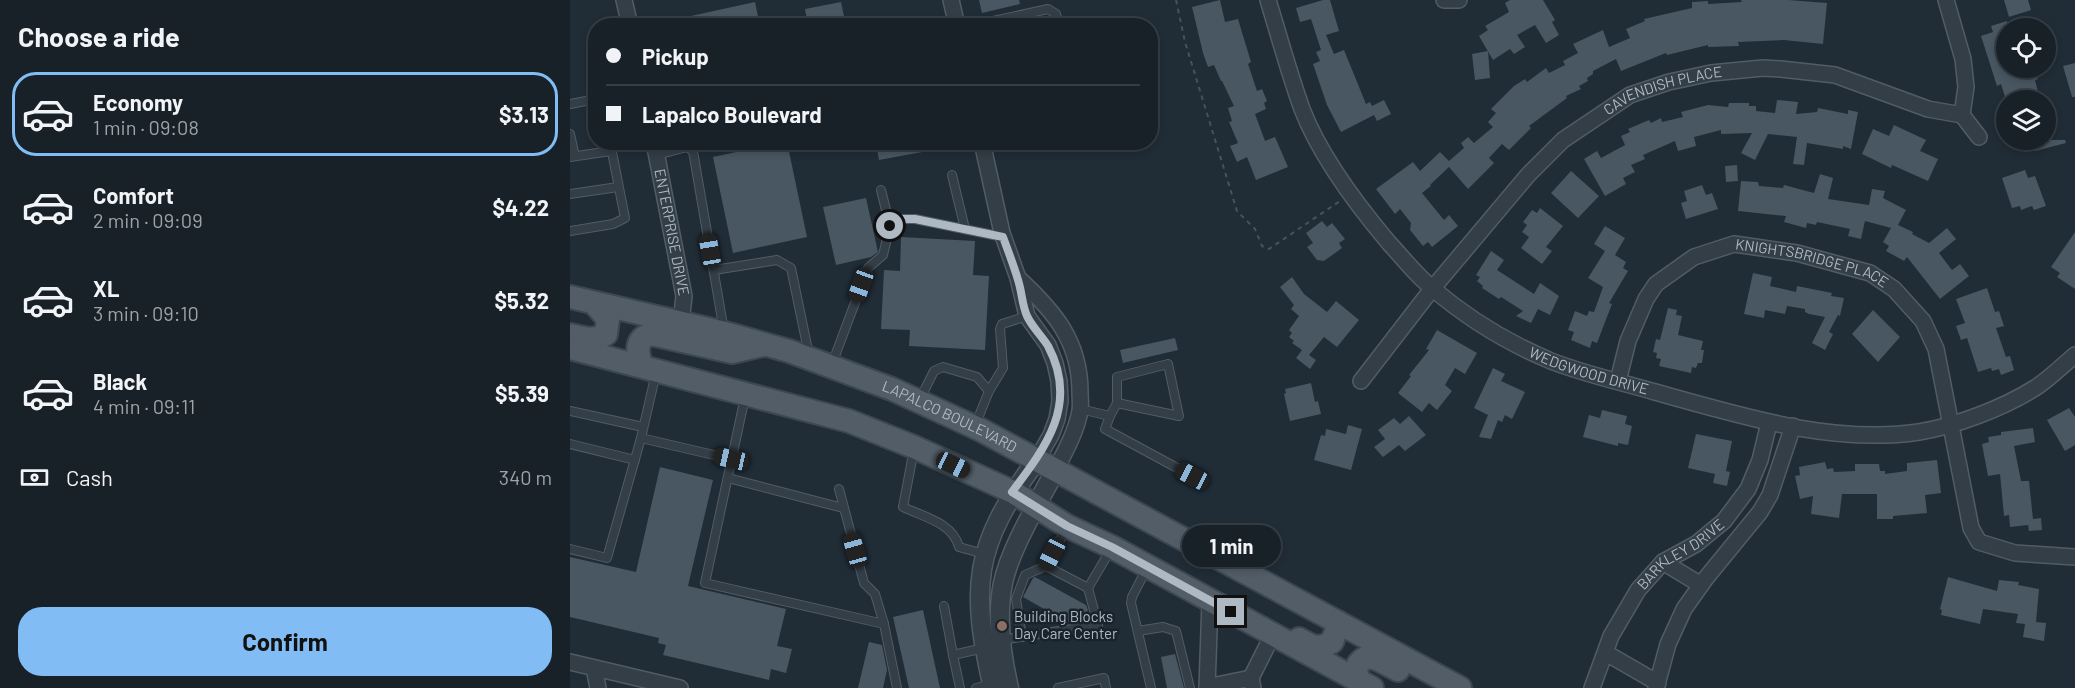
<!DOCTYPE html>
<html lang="en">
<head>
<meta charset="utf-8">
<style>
	:root { --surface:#182128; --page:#252e34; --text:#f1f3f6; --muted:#9fa3a8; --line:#363e45; --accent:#82bcf5 }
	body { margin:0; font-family:Barlow,sans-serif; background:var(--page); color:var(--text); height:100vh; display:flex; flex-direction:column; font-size:22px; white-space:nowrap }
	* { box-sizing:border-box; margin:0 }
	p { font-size:20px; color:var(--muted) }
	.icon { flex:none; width:33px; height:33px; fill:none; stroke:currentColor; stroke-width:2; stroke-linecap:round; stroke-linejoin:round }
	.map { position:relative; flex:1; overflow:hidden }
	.details { display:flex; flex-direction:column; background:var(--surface); width:570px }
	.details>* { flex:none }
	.banner { position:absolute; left:18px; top:18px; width:570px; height:132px; border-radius:24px; box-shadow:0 3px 9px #0003,0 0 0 2px var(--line); display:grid; align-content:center; height:132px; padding:0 18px; background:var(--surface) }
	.tools { position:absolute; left:1426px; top:18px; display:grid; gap:12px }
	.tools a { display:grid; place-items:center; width:60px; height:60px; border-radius:50%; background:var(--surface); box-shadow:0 3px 9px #0003,0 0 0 2px var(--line); font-size:30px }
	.end { position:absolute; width:27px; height:27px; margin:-14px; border:8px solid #aeb9c4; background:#111; box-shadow:0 0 0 3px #111 }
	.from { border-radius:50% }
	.bubble { position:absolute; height:42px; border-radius:21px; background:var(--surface); box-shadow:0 3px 9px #0003,0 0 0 2px var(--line); font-size:20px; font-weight:700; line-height:42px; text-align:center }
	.car { position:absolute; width:18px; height:36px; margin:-18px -9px; border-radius:8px; box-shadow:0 0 4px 2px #0007; background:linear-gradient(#222 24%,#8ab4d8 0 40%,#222 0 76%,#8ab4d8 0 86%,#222 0) }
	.banner b { display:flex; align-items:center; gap:21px; height:57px; font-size:22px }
	.banner b+b { border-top:2px solid var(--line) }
	.banner i { width:15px; height:15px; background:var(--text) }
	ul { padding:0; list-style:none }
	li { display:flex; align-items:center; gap:18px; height:84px; margin:0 12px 9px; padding:0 6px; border:3px solid transparent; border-radius:24px }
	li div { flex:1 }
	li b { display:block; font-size:22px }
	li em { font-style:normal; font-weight:700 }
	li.selected { border-color:var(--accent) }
	li>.icon { width:54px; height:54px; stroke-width:1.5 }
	h2 { padding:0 18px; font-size:27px; line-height:72px }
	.pay { display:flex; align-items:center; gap:15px; height:66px; padding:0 18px; font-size:22px }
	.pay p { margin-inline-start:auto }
	.cta { display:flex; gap:12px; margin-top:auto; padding:12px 18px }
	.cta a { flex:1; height:69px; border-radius:24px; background:var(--accent); color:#111; font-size:24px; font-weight:700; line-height:69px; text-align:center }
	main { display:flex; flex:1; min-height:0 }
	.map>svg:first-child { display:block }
	.building { fill:#485762 }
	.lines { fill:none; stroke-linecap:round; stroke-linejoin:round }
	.service-casing { stroke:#515c65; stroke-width:10 }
	.minor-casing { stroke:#515c65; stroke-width:18 }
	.tertiary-casing { stroke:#515c65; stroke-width:21 }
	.primary-casing { stroke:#3d4751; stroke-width:26 }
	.path { stroke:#425656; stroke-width:2; stroke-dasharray:4.5 4.5; stroke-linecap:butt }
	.service { stroke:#343e47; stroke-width:8 }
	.minor { stroke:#343e47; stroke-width:15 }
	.tertiary { stroke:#343e47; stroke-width:18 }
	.primary { stroke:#525d67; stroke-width:22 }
	.route { stroke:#aeb9c4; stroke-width:8 }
	.education-dot { fill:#8d6e63; stroke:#19232b; stroke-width:2 }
	.labels { text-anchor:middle; stroke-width:5; stroke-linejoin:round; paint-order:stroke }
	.street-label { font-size:15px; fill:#aeb9c4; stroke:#19232b }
	.poi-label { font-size:15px; fill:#aeb9c4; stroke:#19232b; text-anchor:start }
</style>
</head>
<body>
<main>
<section class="details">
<h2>Choose a ride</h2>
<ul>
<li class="selected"><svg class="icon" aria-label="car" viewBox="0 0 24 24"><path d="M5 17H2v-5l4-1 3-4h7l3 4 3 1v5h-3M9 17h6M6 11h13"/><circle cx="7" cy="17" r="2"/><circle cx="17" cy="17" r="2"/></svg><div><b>Economy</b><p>1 min · 09:08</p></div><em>$3.13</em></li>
<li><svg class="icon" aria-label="car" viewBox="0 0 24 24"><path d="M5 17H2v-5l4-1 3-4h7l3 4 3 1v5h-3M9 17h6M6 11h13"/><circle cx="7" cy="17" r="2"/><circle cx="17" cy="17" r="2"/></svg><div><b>Comfort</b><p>2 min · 09:09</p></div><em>$4.22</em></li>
<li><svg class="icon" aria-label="car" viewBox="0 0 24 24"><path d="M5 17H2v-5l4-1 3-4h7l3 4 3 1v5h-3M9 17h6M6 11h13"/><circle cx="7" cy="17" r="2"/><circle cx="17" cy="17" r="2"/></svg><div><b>XL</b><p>3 min · 09:10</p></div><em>$5.32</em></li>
<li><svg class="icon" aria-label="car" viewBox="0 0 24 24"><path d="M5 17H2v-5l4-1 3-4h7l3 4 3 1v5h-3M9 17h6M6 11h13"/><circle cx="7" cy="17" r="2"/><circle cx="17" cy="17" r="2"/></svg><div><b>Black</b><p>4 min · 09:11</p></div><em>$5.39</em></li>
</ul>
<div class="pay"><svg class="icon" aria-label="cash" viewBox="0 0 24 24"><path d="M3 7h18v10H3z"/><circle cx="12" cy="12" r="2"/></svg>Cash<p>340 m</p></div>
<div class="cta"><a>Confirm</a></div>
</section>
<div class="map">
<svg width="1505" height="688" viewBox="0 0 1505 688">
	<rect width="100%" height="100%" fill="#202c36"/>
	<g class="building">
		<path d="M409,0H449L450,4L412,13Z"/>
		<path d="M650,0L655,22L668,19L681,62L678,64L687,91L692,89L697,101L694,103L696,109L685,114L695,141L705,137L718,167L686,180L677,157L667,162L660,146L668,143L659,122L662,121L658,108L664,106L652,81H651L644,65L638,67L633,53L622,7Z"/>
		<path d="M753,0H760L769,31L756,35L764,54L774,50L796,104L800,102L802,106L814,100L821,114L807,121L804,115L771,132L757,105L743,64L750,61L746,52L751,50L741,19L730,22L726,8Z"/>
		<path d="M940,0H973L985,20L982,22L989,35L976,43L965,25L947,35L955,47L944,54L940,49L923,60L909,36L918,30L915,26L939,12L935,3Z"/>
		<path d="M1171,0H1218L1257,3L1253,44L1214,40L1168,42L1169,46L1138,47V45L1097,55L1096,53L1051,71L1046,59L1023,71V74L1017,78L1018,81L1009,86L1011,89L996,96L997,98L959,126L961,128L939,150L932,144L919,158L924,163L898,189L879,167L860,185L861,186L852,193L874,220L879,215L888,226L862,247L858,242L853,246L840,230L841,223L830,209L825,214L806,189L843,162L850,171L870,152L879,161L894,148L891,143L898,137L904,143L923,127L918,122L926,113L921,109L944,86L955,79L957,82L976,68L979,73L995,65L993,61L1008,53L1003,44L1033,30L1039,47L1060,38L1056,29L1075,21L1074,19L1122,8V2L1138,1V4L1172,2Z"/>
		<path d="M1434,0H1458L1461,10L1439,17Z"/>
		<path d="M185,2L190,26H98V21Z"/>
		<path d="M271,2L276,26H238L235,9Z"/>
		<path d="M1437,21V68H1465L1468,79L1465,80L1470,100H1436L1431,84L1427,86L1411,36L1423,32L1421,26Z"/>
		<path d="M918,51L920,78L905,80L902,54Z"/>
		<path d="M1505,63V97H1502L1493,66Z"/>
		<path d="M1207,100L1228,102L1226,114L1247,112L1248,108L1278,114V110L1288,112L1281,149L1273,146V149L1237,143L1234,165L1223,164L1227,137L1198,134L1185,160L1171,153L1182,133L1151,134V130L1124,137L1126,146L1108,151L1105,141L1073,155L1075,159L1061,165L1065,172L1053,178L1056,184L1035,196L1014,159L1027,151L1031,158L1055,145L1051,136L1060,132L1058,129L1079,120L1081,123L1091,118L1092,122L1113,117L1111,112L1138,105L1158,107L1159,103H1179V106H1186V111L1205,113Z"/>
		<path d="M1324,125L1356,140L1350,151L1368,159L1358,181L1322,165L1321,168L1292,154L1303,129L1319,136Z"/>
		<path d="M1461,140H1495L1496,143L1465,151Z"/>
		<path d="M212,142H217L237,237L163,253L143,157Z"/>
		<path d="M306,142H374V148L309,160Z"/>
		<path d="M1167,165L1168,181L1156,182L1155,166Z"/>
		<path d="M1455,170L1458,178L1465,176L1476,206L1464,210L1462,206L1451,210L1450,206L1442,208L1432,178Z"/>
		<path d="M1001,171L1029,196L1008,218L981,193Z"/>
		<path d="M1250,174L1263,178L1258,199L1299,205L1302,189L1315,191L1313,198L1336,210L1328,225L1343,232L1342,234L1359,243L1377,228L1386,239L1369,253L1382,270L1390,264L1399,276L1370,299L1337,257L1334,261L1316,251L1319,246L1313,242L1321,228L1295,221L1291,239L1278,236L1280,229L1247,222L1246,225L1237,223L1236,228L1214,222L1216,216L1168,211L1171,181L1188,182L1189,186L1213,188L1214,185L1244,193Z"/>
		<path d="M1132,185L1136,195L1142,193L1148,209L1116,219L1111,203L1117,201L1114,191Z"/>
		<path d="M296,198L308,252L301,257L266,265L253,207Z"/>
		<path d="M970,208L993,226L976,247L982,251L972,264L951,248L959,237L952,232L957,225L953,222L962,210L967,213Z"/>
		<path d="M752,221L757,227L762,223L775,239L769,243L772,248L754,261L747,260L737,247L743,243L736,233Z"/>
		<path d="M1035,226L1055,238L1045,255L1056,262L1053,268L1058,271L1039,303L1042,304L1027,343L1022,341L1020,348L1001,340L1004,332L998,330L1005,311L1017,316L1019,311L1024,312L1033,287L1018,278L1035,251L1024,244Z"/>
		<path d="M1505,232V289L1487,277L1490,273L1481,267Z"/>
		<path d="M331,237L405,241L403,275L419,276L415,350L339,346L340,330L311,329L314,270L330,271Z"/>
		<path d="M921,251L934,260L927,270L964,294L970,283L989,296L980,315L968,309L961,323L946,316L953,311L931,297L929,299L912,288L913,286L907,281L910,277L906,275Z"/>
		<path d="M1183,273L1202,277L1200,286L1226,292L1227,286L1262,293L1261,296L1274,298L1270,316L1268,315L1259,332L1263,334L1255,350L1242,343L1255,317L1239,314L1235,312V309L1217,306L1215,314L1195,310L1194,318L1174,314Z"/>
		<path d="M722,277L734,294L757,312L766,301L789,320L767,347L754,337L739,355L746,360L740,369L726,358L732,350L722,343L724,341L719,337L722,333L719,330L729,316L721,309L724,305L710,287Z"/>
		<path d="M1417,288L1425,312L1429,311L1434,326L1426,328L1436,357L1440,356L1444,370L1431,375L1429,369L1422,371L1421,368L1408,372L1397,338L1391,340L1386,326L1395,323L1386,299Z"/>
		<path d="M1098,308L1107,310L1106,315L1112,316L1108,335L1133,341L1131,350H1134L1132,363H1128L1126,368L1122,367L1121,373L1089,366L1091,359L1086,358L1087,353L1083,352L1086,339L1090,340Z"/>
		<path d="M1303,310L1330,337L1308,362L1282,334Z"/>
		<path d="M867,330L907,353L895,374L885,368L875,385L882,391L867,410L859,403L852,412L828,393L841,376L839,375L859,350L856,349Z"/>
		<path d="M605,338L608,350L553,363L550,350Z"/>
		<path d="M923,368L935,374L931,381L955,392L942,419L935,415L932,422L928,420L921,439L909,437L918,415L904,408Z"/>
		<path d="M741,383L745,402L748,401L751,414L720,421L714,394L716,393L715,389Z"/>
		<path d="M1499,408L1505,417V445L1495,451L1477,420Z"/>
		<path d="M1032,410L1057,416L1055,424L1062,426L1058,445L1048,443V446L1013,437L1019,415L1030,418Z"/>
		<path d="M839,416L856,435L835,451L829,445L813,457L804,447L815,439L808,430L824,418L830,424Z"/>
		<path d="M778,425L792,429L781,470L744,460L751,435L755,436L756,429L776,434Z"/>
		<path d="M1463,428L1465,442L1444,446L1451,481H1459L1463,519L1471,518L1472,530L1459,531L1458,525L1440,527L1439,515L1434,516L1430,474L1418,476L1412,444L1419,442L1418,437L1431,435V432Z"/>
		<path d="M1126,434L1162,441L1156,471L1160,472L1157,486L1143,483L1145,474L1118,468Z"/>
		<path d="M1367,460L1371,493L1355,495L1357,513L1323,516V519H1307V494H1272L1269,518L1241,514L1243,496L1230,499L1225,476L1230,475L1229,467L1255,462L1257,469L1263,468L1264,472L1285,471V464H1309L1310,471H1315V474L1337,471V463Z"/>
		<path d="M90,467L143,480L118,586L216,609L207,646L222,649L216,673L201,669L199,680L93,655L96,645L88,643L89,638L0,617V557L66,572Z"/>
		<path d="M465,577L516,605L518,610L511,622L501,623L486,615L484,620L472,613L474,609L453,597L463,578Z"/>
		<path d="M1378,577L1427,591L1429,580L1449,582L1448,585L1469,589L1466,622L1476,623L1474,641L1453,637L1455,624L1446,623L1448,614L1413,609L1410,624L1371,615L1372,610L1370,609Z"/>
		<path d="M353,610L370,688H339L323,617Z"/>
		<path d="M299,642L312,645L317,670L313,688H288Z"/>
		<path d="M605,654L614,688H597L591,657Z"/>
	</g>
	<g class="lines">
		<g class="service-casing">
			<g id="service">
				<path d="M400,26L478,9L486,14L489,26"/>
				<path d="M0,104L26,99"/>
				<path d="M0,134L4,152L0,156"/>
				<path d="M87,155L117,147L123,151L154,331"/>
				<path d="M0,157L41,151"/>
				<path d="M382,175L395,229"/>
				<path d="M311,190L320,226"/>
				<path d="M0,194L48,187"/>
				<path d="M0,231L43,224L55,218L40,142"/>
				<path d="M144,270L207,260L221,268L239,355"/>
				<path d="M262,364L298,268L313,255L320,226L332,219H345L433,237"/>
				<path d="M419,391L433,368L430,329L432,324L457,316"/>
				<path d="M175,397L135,583L314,624"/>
				<path d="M350,399L364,371L373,367L407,377L419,391L405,426"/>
				<path d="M510,409L540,416L547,403V377L598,364L609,416L547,403"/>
				<path d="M0,411L73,427"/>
				<path d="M540,416L535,429L622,476"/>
				<path d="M71,438L161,459"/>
				<path d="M0,444L65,460"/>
				<path d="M344,449L333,507C354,517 383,523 389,547L414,554"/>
				<path d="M158,478L273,508"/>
				<path d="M269,489L294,583L305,594L314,624L327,688"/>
				<path d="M0,549L37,558L71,438L86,373"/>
				<path d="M476,566L518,588"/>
				<path d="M577,568L562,597L561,603L581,688"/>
				<path d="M374,606L383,655"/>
				<path d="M568,631L593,627L606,631L620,688"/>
				<path d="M452,637L446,599L455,575L476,566L497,527"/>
				<path d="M431,640L528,625L518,588L541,549"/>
				<path d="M390,688L383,655L414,648"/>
				<path d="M406,688L422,684"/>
				<path d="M488,688L534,678L536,688"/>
			</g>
		</g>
		<g class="minor-casing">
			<g id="minor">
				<path d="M54,0L60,26"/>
				<path d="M381,0L387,26"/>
				<path id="s1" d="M698,0C709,36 719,73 732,109C750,156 787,205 819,243C833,258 846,275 862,288C897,318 938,343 981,361C1014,374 1051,382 1085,392C1169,415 1261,445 1349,432C1386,426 1433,408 1465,388C1479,379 1492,366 1505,355"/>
				<path d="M874,0H889"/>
				<path d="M1376,0L1393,59L1396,87L1392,115"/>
				<path d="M1392,115L1409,137"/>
				<path id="s2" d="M84,142L114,296L111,323"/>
				<path d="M412,142L432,233L448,278L457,316L478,345L485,363L489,381L490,401L487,419L481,435L466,461"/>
				<path d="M448,278C484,311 510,341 510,392C510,398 511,405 510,411C506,432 495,452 485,471"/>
				<path id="s3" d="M791,381L862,289L958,175L993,140L1060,95L1099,82L1141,73L1193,68L1211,69L1265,75L1358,109L1392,115"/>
				<path id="s4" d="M1048,381L1058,341L1076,299L1086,284L1124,257L1164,244L1227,253L1300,273L1324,289L1353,321L1366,349L1401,528L1409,542L1445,553L1505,557"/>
				<path d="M1093,562L1131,585"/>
				<path d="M1036,653L1088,683"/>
				<path d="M0,662L110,688"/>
				<path d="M24,668L28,688"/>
				<path d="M681,678L703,634"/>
				<path d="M637,687L681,678L683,688"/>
				<path d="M637,688L640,601"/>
				<path id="s5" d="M1022,688L1041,636L1068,590L1093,562L1126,544L1154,521L1178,489L1190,460L1199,423"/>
				<path d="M1086,688L1098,644L1114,609L1136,578L1190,512L1200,495L1223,426"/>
			</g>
		</g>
		<g class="tertiary-casing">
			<g id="tertiary">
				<path d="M423,688C400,587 403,546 466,461"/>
				<path d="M439,688C431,654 426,618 433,583C440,549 468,503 485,471"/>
			</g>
		</g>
		<g class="primary-casing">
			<g id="primary">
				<path id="s6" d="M0,297L155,333L219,351L322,389L411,430L890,688"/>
				<path d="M0,335C13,338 24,342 36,334L38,319L24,303"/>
				<path d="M0,348L279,421L344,447L443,492L497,526L542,547L802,688"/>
				<path d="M71,365C67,351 65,339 81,334L162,352L193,345"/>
				<path d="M729,639C743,647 748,650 762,642L769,623"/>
				<path d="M788,680C785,668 786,663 797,657L807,659L828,670"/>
			</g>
		</g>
		<path class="path" d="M606,0L615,42L667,211L685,229L692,246L699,249L770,201"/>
		<use href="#service" class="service"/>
		<use href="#minor" class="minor"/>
		<use href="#tertiary" class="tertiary"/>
		<use href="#primary" class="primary"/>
	</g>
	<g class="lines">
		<path class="route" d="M320,226L332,219H345L433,237C438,251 444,266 448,280C452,292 452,305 457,316C462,327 472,336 478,346C509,404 476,447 442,492L497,526L542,547L661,612"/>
	</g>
	<circle class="education-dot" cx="432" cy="626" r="6"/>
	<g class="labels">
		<g class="street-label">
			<text dy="5" stroke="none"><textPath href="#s3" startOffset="428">CAVENDISH PLACE</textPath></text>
			<text dy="5" stroke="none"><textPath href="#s2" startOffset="92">ENTERPRISE DRIVE</textPath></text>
			<text dy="5" stroke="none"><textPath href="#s4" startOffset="274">KNIGHTSBRIDGE PLACE</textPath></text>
			<text dy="5" stroke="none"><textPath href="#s1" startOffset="516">WEDGWOOD DRIVE</textPath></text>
			<text dy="5" stroke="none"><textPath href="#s6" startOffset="399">LAPALCO BOULEVARD</textPath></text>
			<text dy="5" stroke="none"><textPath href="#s5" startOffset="165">BARKLEY DRIVE</textPath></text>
		</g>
		<g class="poi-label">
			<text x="444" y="622">Building Blocks<tspan x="444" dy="17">Day Care Center</tspan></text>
		</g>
	</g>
</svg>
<div class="tools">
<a><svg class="icon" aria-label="locate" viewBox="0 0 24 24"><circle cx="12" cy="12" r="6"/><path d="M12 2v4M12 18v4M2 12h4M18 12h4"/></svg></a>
<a><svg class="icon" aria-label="layers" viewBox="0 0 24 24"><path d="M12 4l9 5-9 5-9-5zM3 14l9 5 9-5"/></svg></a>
</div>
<i class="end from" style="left:320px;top:226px"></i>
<i class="end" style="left:661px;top:612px"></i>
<div class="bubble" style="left:612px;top:525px;width:99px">1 min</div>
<i class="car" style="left:140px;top:251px;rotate:350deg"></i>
<i class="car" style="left:291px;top:285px;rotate:200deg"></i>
<i class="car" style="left:161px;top:459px;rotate:283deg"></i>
<i class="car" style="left:383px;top:465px;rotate:115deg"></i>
<i class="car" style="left:622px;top:476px;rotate:298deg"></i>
<i class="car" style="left:285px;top:550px;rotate:344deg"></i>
<i class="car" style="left:482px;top:554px;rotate:207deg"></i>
<div class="banner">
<b><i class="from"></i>Pickup</b>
<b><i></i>Lapalco Boulevard</b>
</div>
</div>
</main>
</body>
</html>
